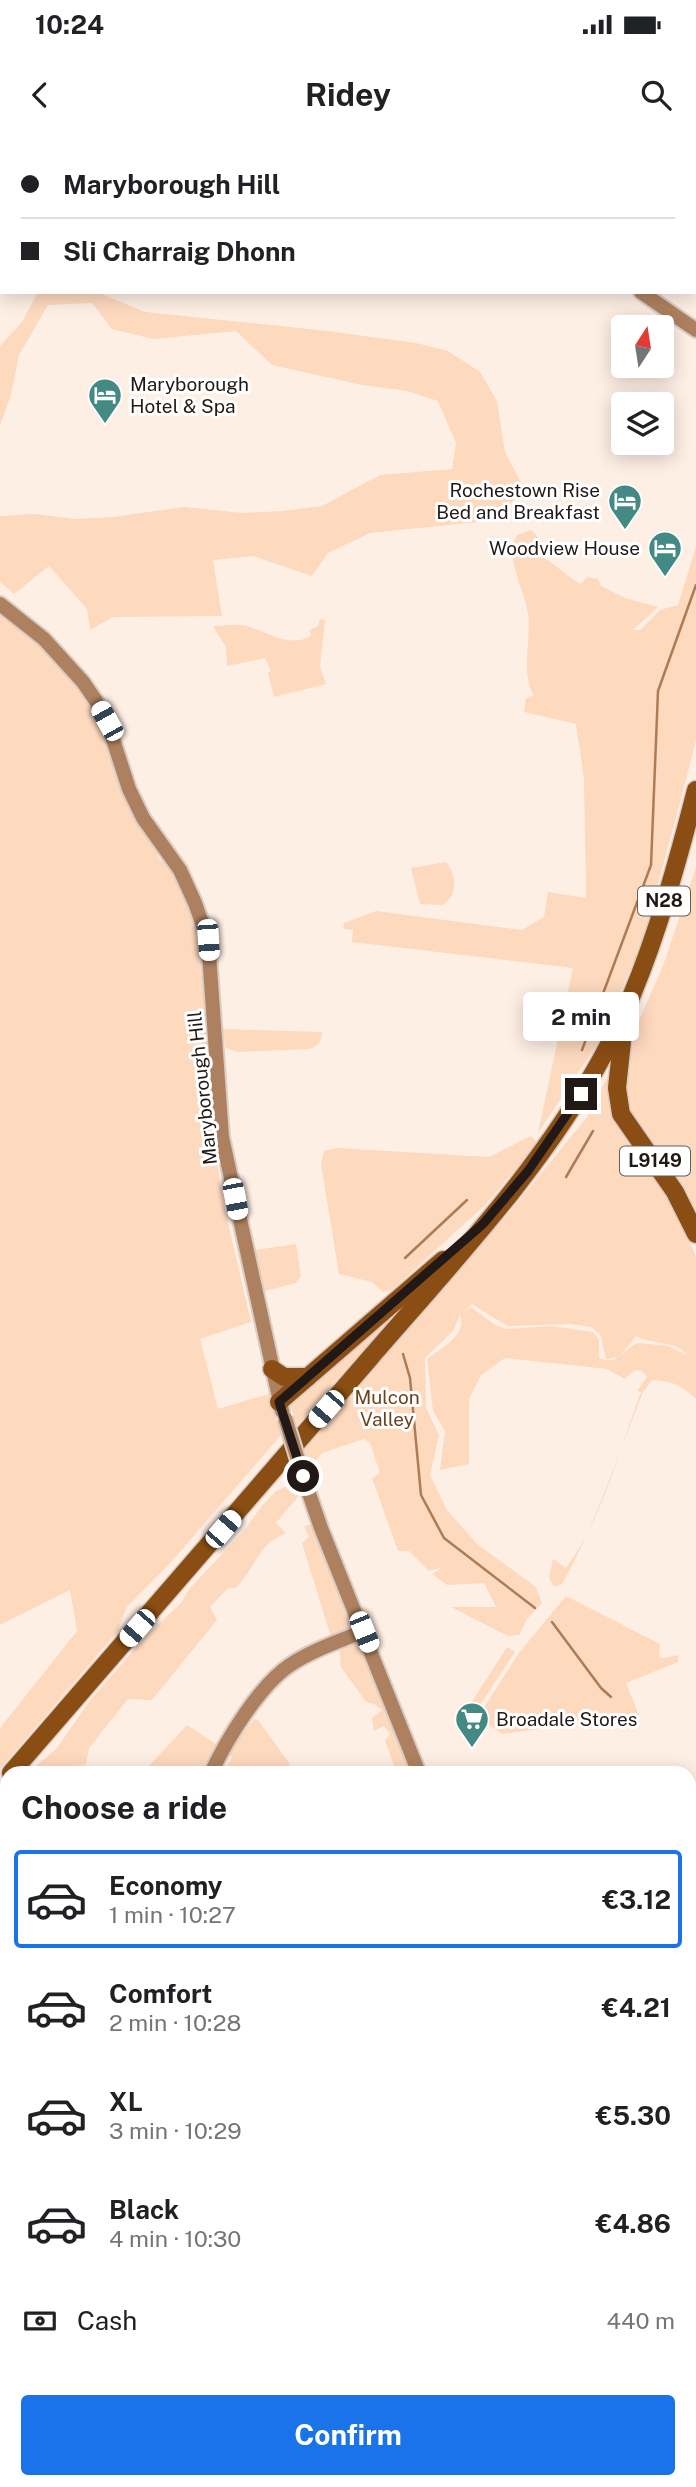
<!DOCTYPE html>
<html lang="en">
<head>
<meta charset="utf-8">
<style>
	:root { --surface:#fff; --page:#f6f6f6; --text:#202124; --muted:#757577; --line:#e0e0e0; --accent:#1a73e8 }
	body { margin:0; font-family:"Public Sans",sans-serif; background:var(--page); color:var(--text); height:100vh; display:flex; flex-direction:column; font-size:26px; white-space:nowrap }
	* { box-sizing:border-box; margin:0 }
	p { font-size:23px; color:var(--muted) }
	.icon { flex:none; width:38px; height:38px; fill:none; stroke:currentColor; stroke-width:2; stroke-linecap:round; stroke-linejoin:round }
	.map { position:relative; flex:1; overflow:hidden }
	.drawer { position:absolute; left:0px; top:1626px; width:696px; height:723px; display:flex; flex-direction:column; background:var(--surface); border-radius:21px 21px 0 0; box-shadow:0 4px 18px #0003 }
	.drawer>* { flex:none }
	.hud { position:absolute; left:0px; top:0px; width:696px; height:154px; box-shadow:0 4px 18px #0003; display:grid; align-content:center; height:154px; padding:0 21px; background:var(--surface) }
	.needle { width:46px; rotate:12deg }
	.buttons { position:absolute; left:611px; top:175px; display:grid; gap:14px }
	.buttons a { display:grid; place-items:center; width:63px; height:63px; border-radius:7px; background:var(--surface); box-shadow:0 4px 18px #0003; font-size:35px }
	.end { position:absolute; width:32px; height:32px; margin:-16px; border:9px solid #201915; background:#fff; box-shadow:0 0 0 4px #fff }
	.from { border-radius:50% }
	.bubble { position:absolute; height:49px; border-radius:7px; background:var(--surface); box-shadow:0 4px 18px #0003; font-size:23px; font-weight:700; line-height:49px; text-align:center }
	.car { position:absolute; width:21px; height:42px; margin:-21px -10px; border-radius:9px; box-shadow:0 0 5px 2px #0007; background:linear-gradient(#fff 24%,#345 0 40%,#fff 0 76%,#345 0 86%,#fff 0) }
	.hud b { display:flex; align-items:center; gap:24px; height:66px; font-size:26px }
	.hud b+b { border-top:2px solid var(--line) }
	.hud i { width:18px; height:18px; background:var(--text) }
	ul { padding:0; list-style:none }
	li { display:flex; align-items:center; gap:21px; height:98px; margin:0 14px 10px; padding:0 7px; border:4px solid transparent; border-radius:7px }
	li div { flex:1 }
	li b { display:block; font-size:26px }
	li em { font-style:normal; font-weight:700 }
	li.selected { border-color:var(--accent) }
	li>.icon { width:63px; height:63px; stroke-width:1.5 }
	h2 { padding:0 21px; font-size:32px; line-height:84px }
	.pay { display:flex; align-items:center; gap:18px; height:77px; padding:0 21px; font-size:26px }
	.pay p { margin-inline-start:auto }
	.cta { display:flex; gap:14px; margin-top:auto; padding:14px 21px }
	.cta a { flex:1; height:80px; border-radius:7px; background:var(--accent); color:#fff; font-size:28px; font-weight:700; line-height:80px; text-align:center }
	.status { display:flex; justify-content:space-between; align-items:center; height:49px; padding:0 35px; background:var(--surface); direction:ltr }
	.status svg { height:19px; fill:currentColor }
	header { display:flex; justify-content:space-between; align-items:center; height:91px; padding:0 21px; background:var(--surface); font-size:32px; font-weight:700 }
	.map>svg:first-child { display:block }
	.green { fill:#fdd9be; fill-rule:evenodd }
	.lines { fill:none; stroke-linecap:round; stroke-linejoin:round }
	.stream { stroke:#ad7b55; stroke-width:2.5 }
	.secondary-casing { stroke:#dacdc4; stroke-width:18 }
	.highway-casing { stroke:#dacdc4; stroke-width:21 }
	.secondary { stroke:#ad815f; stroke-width:14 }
	.highway { stroke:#8a4e14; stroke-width:18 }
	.secondary-bridge-casing { stroke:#dacdc4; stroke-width:18; stroke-linecap:butt }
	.secondary-bridge { stroke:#ad815f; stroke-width:14 }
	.route { stroke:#201915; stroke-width:9 }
	.labels { text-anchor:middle; stroke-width:6; stroke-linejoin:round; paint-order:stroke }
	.shield { fill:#fff; stroke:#635e5b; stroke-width:2 }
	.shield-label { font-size:18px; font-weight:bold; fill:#201915 }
	.poi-label { font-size:19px; fill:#201915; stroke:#fff; text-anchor:start }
	.street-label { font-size:19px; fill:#201915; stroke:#fff }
	.park-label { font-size:19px; fill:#6d411a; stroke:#fff }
</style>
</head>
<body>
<div class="status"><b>10:24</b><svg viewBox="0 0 49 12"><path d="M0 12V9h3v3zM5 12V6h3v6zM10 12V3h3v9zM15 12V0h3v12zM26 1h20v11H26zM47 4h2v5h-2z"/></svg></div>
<header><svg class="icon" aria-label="back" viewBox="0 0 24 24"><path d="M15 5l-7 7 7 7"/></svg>Ridey<svg class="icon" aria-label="search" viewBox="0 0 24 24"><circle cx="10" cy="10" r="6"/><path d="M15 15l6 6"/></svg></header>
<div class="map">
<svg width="696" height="2347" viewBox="0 0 696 2347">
	<rect width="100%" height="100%" fill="#feefe5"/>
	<g class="green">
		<path d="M38,152H97L145,172L328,191L416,203L448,211L480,232L497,261L505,312L524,348L497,380L370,393L328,413L312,436L253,416L213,420L222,476L113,477L90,490L87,469L49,426L14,454L0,442V376L35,374L75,379L113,377L184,367L243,373L282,371L322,366L380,335L452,329L456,303L438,261L407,251L362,245L272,225L236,191L153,199L112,189L92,163L48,165L19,215L11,255L0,285V206L22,182Z"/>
		<path d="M531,390L540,399L543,417C556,425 568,437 581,444L587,437L598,439L601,446L625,458L658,467L633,490H640L660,470L678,465L696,406V600L682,655L643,800L600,900L538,993L573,828L352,802L353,790L343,789L344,783L376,771L522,790L544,777L548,752L586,758L584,639L576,584L524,572L526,558L534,555C520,533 532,499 528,473C524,449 504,416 517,395Z"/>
		<path d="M0,471C26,491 56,513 75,540C111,590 132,652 157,708C156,723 165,720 173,731C190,758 212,804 203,834L200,821L207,880V956L223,1061L251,1182L200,1199L218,1269L269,1254L281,1295L172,1421L127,1467L117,1492L0,1629V1588L77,1491L70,1450L0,1485Z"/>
		<path d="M320,479L325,480L320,527L326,544L274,557L268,533L271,531L265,518L227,526L226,507L213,486C222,486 232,484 241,485C264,488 287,510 311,496L310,490L318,486Z"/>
		<path d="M446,722C457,736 458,756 442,765L420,764L411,728Z"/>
		<path d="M696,727V1080L625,973V923L630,901L663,826Z"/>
		<path d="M222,889L322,892C322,901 317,907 309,909L237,912L226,908Z"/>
		<path d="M615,922L613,953L683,1085L696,1117V1259C681,1245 672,1241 652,1240L643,1252C617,1317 596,1383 562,1444L554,1447L549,1438L553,1419L566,1428C603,1378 619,1310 641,1252L637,1251L647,1237L642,1231L635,1230L625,1239L607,1229L505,1218L481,1235L469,1259V1324L440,1330L445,1291L433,1271L427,1219C442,1208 467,1196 460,1175L453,1191L425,1218L426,1268L439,1295L430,1335L447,1370L477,1404L536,1447L542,1463L527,1479L519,1495L508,1496L451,1467H496L484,1443L447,1445L432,1434L443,1427L429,1431L409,1411H398L372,1338L380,1333L370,1303L364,1299L322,1313L309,1329L304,1304L444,1143L447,1149V1142L508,1074L587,977ZM472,1164L507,1186L570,1184L591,1187L600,1194L606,1219L619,1217L636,1196C652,1205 676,1200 687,1215L668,1206L639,1203C623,1207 620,1227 599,1218V1200L593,1192L551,1186L507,1189L495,1185L471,1167L462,1173Z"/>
		<path d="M531,996L538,1003L486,1064L392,1150L383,1152L372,1142L339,1134L321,1024L324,1011L337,1008L489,1017Z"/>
		<path d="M296,1104L301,1136L296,1143L257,1153L249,1111Z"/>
		<path d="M416,1151L297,1285L287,1255Z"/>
		<path d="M297,1342L302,1352L276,1383L286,1393C256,1406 256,1427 236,1448H228L210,1467L217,1480L152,1560L128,1559L89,1608L86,1624L72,1627L70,1633H28L57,1608L91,1559L147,1495L181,1463L190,1448L243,1392L261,1367L276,1351Z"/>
		<path d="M315,1384L355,1486L354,1490L335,1500L330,1494L302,1403L309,1397L304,1386Z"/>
		<path d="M566,1456L660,1504L659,1516L663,1518L679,1515L678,1522L626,1543L639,1575L502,1594L483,1580L481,1572L518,1514Z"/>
		<path d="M361,1497L411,1633H397L385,1601L390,1594L384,1586L374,1591L372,1578L382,1570L374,1564L366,1562L341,1527L339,1506Z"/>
		<path d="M507,1507L515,1512L471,1579L464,1574Z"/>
		<path d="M254,1579L258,1580L290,1624L285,1629L287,1633H223L232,1617L228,1613Z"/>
		<path d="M187,1585L219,1606L205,1633H136L149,1626Z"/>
		<path d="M7,2252V2342H58L57,2347H0V2253Z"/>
		<path d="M337,2342H571L572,2347H337Z"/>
	</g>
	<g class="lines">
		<g class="stream">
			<path d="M582,910L651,725L658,551L696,445"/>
			<path d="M566,1037L593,991"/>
			<path d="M405,1118L467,1060"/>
			<path d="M403,1214L410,1238L421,1355L444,1398L535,1468"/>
			<path d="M552,1482L601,1548L611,1557"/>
		</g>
		<g class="secondary-casing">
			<g id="secondary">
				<path d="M413,0L416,2"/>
				<path d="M641,152L696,190"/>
				<path d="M0,464L44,499L83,542L96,561L107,581L129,649L143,678L180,730L195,763L208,800L222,997L282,1271"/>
				<path d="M303,1336L321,1388L419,1633"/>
				<path d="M211,1633C227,1599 259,1546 290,1525C312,1510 340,1501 364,1491"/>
				<path d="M0,1774L7,1775"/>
				<path d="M0,1937L7,1936"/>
				<path d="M690,1939L696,1943"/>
				<path d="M666,2342L667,2347"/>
			</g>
		</g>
		<g class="highway-casing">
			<g id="highway">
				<path d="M624,883L617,948L621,974L675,1052L696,1094"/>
				<path d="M272,1229L284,1237H308"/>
				<path d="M279,1262L443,1120"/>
				<path d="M11,1633C131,1495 251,1357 370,1218C453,1122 543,1027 604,914C646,837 674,736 696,650"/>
			</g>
		</g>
		<use href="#secondary" class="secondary"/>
		<use href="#highway" class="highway"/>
		<g class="secondary-bridge-casing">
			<path id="secondary-bridge" d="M285,1278L303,1336"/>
		</g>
		<use href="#secondary-bridge" class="secondary-bridge"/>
	</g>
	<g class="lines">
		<path class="route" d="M303,1336L279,1262L483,1084L528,1031L581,954"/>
	</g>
	<defs>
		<g id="hotel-pin" transform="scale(1.75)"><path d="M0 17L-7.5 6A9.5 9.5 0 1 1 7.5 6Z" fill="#438a85" stroke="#fff"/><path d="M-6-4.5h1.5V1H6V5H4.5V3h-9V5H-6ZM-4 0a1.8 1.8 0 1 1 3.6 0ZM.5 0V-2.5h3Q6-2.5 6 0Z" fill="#fff"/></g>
		<g id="supermarket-pin" transform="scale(1.75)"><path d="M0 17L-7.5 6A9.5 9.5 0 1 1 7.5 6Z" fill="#438a85" stroke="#fff"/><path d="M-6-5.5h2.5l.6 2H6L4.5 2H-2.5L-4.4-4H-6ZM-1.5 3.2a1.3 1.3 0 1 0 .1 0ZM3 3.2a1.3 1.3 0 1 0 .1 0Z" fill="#fff"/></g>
	</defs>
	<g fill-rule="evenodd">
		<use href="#hotel-pin" x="105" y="255"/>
		<use href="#hotel-pin" x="625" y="361"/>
		<use href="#hotel-pin" x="665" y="408"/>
		<use href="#supermarket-pin" x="472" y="1579"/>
	</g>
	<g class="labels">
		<g class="shield">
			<rect x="638" y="746.5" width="52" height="29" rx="5"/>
			<rect x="620" y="1006.5" width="70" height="29" rx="5"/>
		</g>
		<g class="shield-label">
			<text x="664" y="767">N28</text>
			<text x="655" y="1027">L9149</text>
		</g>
		<g class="poi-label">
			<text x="130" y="251">Maryborough<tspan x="130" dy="22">Hotel &amp; Spa</tspan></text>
			<text x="600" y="357" text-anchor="end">Rochestown Rise<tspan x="600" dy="22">Bed and Breakfast</tspan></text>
			<text x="640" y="415" text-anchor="end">Woodview House</text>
			<text x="496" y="1586">Broadale Stores</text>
		</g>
		<g class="street-label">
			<text transform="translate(202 948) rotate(-96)" y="7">Maryborough Hill</text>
		</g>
		<g class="park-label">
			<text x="387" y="1264">Mulcon<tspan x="387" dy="22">Valley</tspan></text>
		</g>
	</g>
</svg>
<div class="buttons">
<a><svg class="needle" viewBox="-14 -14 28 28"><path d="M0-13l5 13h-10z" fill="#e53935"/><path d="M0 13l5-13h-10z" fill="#757577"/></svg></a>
<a><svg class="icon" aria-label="layers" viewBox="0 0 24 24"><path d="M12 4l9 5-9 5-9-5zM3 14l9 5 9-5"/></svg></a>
</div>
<i class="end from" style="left:303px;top:1336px"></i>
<i class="end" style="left:581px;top:954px"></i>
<div class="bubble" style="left:523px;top:852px;width:116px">2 min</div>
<i class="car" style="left:107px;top:581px;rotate:331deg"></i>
<i class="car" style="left:208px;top:800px;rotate:176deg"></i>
<i class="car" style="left:235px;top:1059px;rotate:169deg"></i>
<i class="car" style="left:326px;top:1269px;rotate:221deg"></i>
<i class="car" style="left:223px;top:1389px;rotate:41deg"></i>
<i class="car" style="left:137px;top:1488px;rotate:221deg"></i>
<i class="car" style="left:364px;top:1492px;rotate:158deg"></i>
<div class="hud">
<b><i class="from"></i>Maryborough Hill</b>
<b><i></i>Sli Charraig Dhonn</b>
</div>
<section class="drawer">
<h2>Choose a ride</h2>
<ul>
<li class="selected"><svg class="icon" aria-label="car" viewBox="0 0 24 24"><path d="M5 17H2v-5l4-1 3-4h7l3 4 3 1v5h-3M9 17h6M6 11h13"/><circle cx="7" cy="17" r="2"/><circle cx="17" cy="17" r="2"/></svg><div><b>Economy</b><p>1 min · 10:27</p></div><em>€3.12</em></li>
<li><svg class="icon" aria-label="car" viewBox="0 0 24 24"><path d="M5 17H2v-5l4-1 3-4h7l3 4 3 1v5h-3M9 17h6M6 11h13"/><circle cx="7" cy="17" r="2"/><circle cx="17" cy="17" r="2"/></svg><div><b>Comfort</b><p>2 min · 10:28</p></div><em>€4.21</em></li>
<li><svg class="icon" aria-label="car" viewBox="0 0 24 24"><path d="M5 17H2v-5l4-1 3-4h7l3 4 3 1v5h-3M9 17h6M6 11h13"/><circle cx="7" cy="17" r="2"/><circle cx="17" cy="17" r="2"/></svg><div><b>XL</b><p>3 min · 10:29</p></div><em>€5.30</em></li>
<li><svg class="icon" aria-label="car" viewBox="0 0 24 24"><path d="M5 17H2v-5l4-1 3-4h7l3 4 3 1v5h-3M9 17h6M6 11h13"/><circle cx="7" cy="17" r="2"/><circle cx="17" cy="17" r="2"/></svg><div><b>Black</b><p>4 min · 10:30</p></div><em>€4.86</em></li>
</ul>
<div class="pay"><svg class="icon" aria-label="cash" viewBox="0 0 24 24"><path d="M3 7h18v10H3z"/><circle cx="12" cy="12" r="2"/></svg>Cash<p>440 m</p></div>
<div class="cta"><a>Confirm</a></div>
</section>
</div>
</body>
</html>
